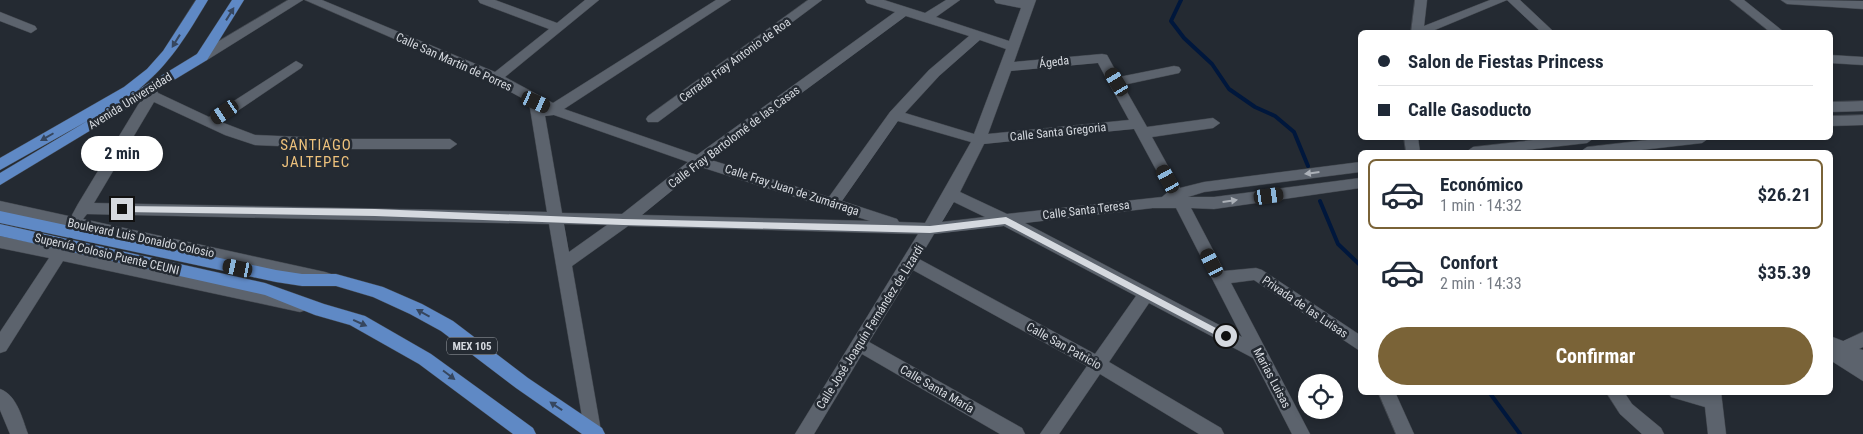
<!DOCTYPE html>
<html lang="es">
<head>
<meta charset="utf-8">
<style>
	:root { --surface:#fff; --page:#f2f2f3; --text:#1f2937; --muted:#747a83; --line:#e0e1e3; --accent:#7a6337 }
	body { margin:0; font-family:"Roboto Condensed",sans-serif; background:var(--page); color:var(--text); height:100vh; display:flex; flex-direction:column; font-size:19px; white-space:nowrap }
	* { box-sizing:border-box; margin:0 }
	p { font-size:16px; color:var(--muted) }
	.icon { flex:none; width:28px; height:28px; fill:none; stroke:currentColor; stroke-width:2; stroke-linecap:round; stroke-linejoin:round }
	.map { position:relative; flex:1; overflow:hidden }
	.sheet { position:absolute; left:1358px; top:150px; width:475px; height:245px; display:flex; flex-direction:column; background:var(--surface); border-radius:8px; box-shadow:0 2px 8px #0003 }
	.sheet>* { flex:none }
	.banner { position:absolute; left:1358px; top:30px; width:475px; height:110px; border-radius:8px; box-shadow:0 2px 8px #0003; display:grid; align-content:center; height:110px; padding:0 20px; background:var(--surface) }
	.tools { position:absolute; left:1298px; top:374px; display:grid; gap:10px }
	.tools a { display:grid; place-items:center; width:45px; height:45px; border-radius:50%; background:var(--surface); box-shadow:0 2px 8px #0003; font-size:25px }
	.end { position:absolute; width:22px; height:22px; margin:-11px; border:6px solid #d5d9df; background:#111; box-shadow:0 0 0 2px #111 }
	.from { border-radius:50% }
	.bubble { position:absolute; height:35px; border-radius:18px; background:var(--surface); box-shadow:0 2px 8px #0003; font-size:16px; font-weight:700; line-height:35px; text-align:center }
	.car { position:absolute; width:15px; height:30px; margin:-15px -8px; border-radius:6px; box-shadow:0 0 4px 1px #0007; background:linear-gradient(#222 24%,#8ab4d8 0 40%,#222 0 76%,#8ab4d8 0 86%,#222 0) }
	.banner b { display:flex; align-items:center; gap:18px; height:48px; font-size:19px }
	.banner b+b { border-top:1px solid var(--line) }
	.banner i { width:12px; height:12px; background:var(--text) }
	ul { padding:9px 0 0; list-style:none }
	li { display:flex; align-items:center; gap:15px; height:70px; margin:0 10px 8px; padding:0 10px; border:2px solid transparent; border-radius:8px }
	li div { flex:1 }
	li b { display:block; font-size:19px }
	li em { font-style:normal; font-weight:700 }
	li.current { border-color:var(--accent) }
	li>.icon { width:45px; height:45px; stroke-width:1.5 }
	.action { display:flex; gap:10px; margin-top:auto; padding:10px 20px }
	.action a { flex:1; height:58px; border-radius:30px; background:var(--accent); color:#fff; font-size:20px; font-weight:700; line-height:58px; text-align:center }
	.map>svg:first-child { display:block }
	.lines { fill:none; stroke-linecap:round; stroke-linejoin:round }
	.stream { stroke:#00173c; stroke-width:4 }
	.minor-casing { stroke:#41464d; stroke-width:1 }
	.major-casing { stroke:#41464d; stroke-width:1 }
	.minor { fill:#5c636d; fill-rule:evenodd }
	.major { fill:#5f89c5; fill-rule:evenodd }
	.oneway { fill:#36465e }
	.oneway2 { fill:#abb0b7 }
	.route { fill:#d5d9df }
	.labels { text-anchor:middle; stroke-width:5; stroke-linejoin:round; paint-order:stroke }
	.shield { fill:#242a32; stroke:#a0a4ab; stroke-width:1 }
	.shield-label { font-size:11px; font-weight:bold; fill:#d5d9df }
	.street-label { font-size:12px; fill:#d5d9df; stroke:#242a32 }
	.quarter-label { font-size:15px; letter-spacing:1px; fill:#edc17c; stroke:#242a32 }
</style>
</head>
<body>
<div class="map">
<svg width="1863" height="434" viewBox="0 0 1863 434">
	<rect width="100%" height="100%" fill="#242a32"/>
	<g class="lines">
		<g class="stream">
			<path d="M1181,0L1171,21L1184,38L1212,64L1229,89L1255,107L1275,116L1294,132L1308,166"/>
			<path d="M1320,201L1338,244L1360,265"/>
			<path d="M1489,392L1520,434"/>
		</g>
		<g class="minor-casing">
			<g id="minor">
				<path d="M288,0H303L207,60H197L196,57L197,54Z"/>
				<path d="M305,0H322L495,72L549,29L480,3L478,0H495L557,23L585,0H599L505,77L553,103L716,0H731L564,109L697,155L895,12L867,3L865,0H884L925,13L946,0H960L936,17L1009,41L1021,8L996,3L994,0H1036L1014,62L1102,54L1107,55L1119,77L1174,66L1179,67L1181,70L1179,73L1123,85L1147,127L1213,118L1220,123L1213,128L1152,137L1180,188L1204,182L1360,162V172L1204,192L1188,197H1214L1360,178V188L1214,209L1191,208L1224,271L1256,268L1262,270L1360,335V351L1254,280L1231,283L1310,434H1292L1253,358L1149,303L1109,362L1221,428L1224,434H1199L1100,374L1059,434H1040L1087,366L913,270L869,342L1022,428L1025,434H1000L862,354L814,434H795L918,234L628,226L572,266L601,431L599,434H585L549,224L87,214L83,219L325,272L331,274L333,278L331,282L325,284L0,213V201L73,217L72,215L78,204L144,95L146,86H156L158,93L209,117L296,61L303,65L301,68L221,122L255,135L347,139H450L457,144L450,149H347L255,145L225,135L154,102L94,203L547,212L529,102L491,81ZM906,16L969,36L929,70L890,112L829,197L711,160ZM980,40L1006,49L974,134L905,113L939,76ZM1098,63L1129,120L988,134L1011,71ZM554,115L688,162L622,214L562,213L545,116ZM898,121L971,142L925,223L899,222L897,219L842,201ZM1134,129L1168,192L1162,197L1007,214L960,192L984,144ZM701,167L870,221L642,215ZM954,202L985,217L942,222ZM1153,208H1176L1242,337L1025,223ZM564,224L607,225L569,252ZM1004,226L1136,296L1095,354L919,259L934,234Z"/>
				<path d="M808,0H822L658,122H648L646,119L648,116Z"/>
				<path d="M1415,0H1427L1424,26L1490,0H1520L1554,32H1541L1507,0L1430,32H1411Z"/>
				<path d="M1730,0H1744L1784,32H1770Z"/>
				<path d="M1781,0L1863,1V9L1787,4Z"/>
				<path d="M0,12L35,26L37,29L31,33L0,21Z"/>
				<path d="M1830,55L1863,57V65L1830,63Z"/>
				<path d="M1863,101V111L1830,112V102Z"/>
				<path d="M1863,115V125L1830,126V116Z"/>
				<path d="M1404,138H1418L1420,152H1406Z"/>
				<path d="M1551,138H1594L1587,143L1510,152H1466L1473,147Z"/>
				<path d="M1665,138H1709L1702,143L1624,152H1580L1587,147Z"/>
				<path d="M0,236L300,298L306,300L308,305L306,310L300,312L63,261L6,351L0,353V332L49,258L0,248Z"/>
				<path d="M1863,332V347L1859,349L1863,350V381L1830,360V336L1843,341Z"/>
				<path d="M0,389C17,395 22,418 28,434H10L0,410Z"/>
				<path d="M1378,392H1395L1414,434H1396Z"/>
				<path d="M1606,392H1624L1632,404L1661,428L1664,434H1642L1620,414Z"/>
				<path d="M1669,392H1721L1726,434H1708L1705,407L1671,397Z"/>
			</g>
		</g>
		<g class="major-casing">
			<g id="major">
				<path d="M196,0H208C187,35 170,64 138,90L197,54L232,0H244L207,60L0,185V173L89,120L0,170V158L124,87L147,69L163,51Z"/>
				<path d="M0,211L276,270L302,274H336L383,287L422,304L453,321L528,378L602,428L605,434H582L516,388L441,331L410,314L373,297L336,286H302L276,282L0,223Z"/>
				<path d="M0,224L265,283L324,304L365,316L431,354L533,428L536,434H513L419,364L350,325L315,315L265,295L0,236Z"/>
			</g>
		</g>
		<use href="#minor" class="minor"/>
		<use href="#major" class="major"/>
	</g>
	<defs><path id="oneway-solid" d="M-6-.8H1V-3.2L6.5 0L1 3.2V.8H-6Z" transform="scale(1.25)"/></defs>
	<g class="oneway">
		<use href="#oneway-solid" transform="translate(230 14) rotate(-58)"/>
		<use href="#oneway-solid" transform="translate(176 41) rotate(122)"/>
		<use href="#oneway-solid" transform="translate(47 137) rotate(150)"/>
		<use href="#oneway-solid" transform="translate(423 313) rotate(-151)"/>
		<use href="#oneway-solid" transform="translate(360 323) rotate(24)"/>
		<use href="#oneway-solid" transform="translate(449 375) rotate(37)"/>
		<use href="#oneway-solid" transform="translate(556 406) rotate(-146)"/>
	</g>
	<g class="oneway2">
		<use href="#oneway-solid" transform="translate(1312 173) rotate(173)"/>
		<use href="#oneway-solid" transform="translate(1230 201) rotate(-8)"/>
	</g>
	<path class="route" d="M122,206L375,209L623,219L930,226L1006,217L1231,336L1230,339H1223L1005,224L930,233L623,225L375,216L122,212L118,209Z"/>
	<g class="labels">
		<rect class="shield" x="447" y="337.5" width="50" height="17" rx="4"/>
		<g class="shield-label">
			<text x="472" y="350">MEX 105</text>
		</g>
		<g class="street-label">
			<text transform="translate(735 60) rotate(-36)" y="4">Cerrada Fray Antonio de Roa</text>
			<text transform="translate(454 62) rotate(24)" y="4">Calle San Martin de Porres</text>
			<text transform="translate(1054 62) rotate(-7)" y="4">Ágeda</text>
			<text transform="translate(130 101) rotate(-32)" y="4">Avenida Universidad</text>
			<text transform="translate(1058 132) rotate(-6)" y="4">Calle Santa Gregoria</text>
			<text transform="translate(734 137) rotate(-37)" y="4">Calle Fray Bartolomé de las Casas</text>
			<text transform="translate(792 190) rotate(18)" y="4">Calle Fray Juan de Zumárraga</text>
			<text transform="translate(1086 210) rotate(-7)" y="4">Calle Santa Teresa</text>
			<text transform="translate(141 238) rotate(12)" y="4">Boulevard Luis Donaldo Colosio</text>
			<text transform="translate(107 254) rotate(13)" y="4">Supervía Colosio Puente CEUNI</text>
			<text transform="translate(1305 307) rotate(34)" y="4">Privada de las Luisas</text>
			<text transform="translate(870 327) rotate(-58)" y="4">Calle José Joaquín Fernández de Lizardi</text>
			<text transform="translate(1064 346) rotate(29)" y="4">Calle San Patricio</text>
			<text transform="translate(1272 378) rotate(62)" y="4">Marias Luisas</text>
			<text transform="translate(937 389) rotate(30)" y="4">Calle Santa María</text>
		</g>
		<g class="quarter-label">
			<text x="316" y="150">SANTIAGO<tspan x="316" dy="17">JALTEPEC</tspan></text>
		</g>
	</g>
</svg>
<div class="tools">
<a><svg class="icon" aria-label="locate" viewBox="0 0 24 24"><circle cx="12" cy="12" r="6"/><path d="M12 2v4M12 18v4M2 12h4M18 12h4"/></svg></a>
</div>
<i class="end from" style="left:1226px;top:336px"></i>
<i class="end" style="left:122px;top:209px"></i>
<div class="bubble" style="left:81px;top:136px;width:82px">2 min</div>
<i class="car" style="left:1117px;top:82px;rotate:329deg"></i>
<i class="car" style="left:536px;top:102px;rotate:114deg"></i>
<i class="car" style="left:225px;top:112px;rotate:236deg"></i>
<i class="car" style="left:1168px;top:179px;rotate:331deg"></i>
<i class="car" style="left:1269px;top:196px;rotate:82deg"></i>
<i class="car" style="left:1212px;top:263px;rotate:333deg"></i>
<i class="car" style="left:238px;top:268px;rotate:282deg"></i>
<div class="banner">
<b><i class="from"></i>Salon de Fiestas Princess</b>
<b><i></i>Calle Gasoducto</b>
</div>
<section class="sheet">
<ul>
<li class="current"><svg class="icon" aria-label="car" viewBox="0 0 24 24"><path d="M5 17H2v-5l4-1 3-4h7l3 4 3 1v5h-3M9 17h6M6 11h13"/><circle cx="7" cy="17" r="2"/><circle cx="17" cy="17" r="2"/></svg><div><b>Económico</b><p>1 min · 14:32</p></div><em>$26.21</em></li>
<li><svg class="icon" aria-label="car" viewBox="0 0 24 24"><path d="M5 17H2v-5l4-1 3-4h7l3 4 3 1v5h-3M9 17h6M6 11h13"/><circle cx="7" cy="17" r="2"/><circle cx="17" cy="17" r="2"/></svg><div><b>Confort</b><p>2 min · 14:33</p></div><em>$35.39</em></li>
</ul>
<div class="action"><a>Confirmar</a></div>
</section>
</div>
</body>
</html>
